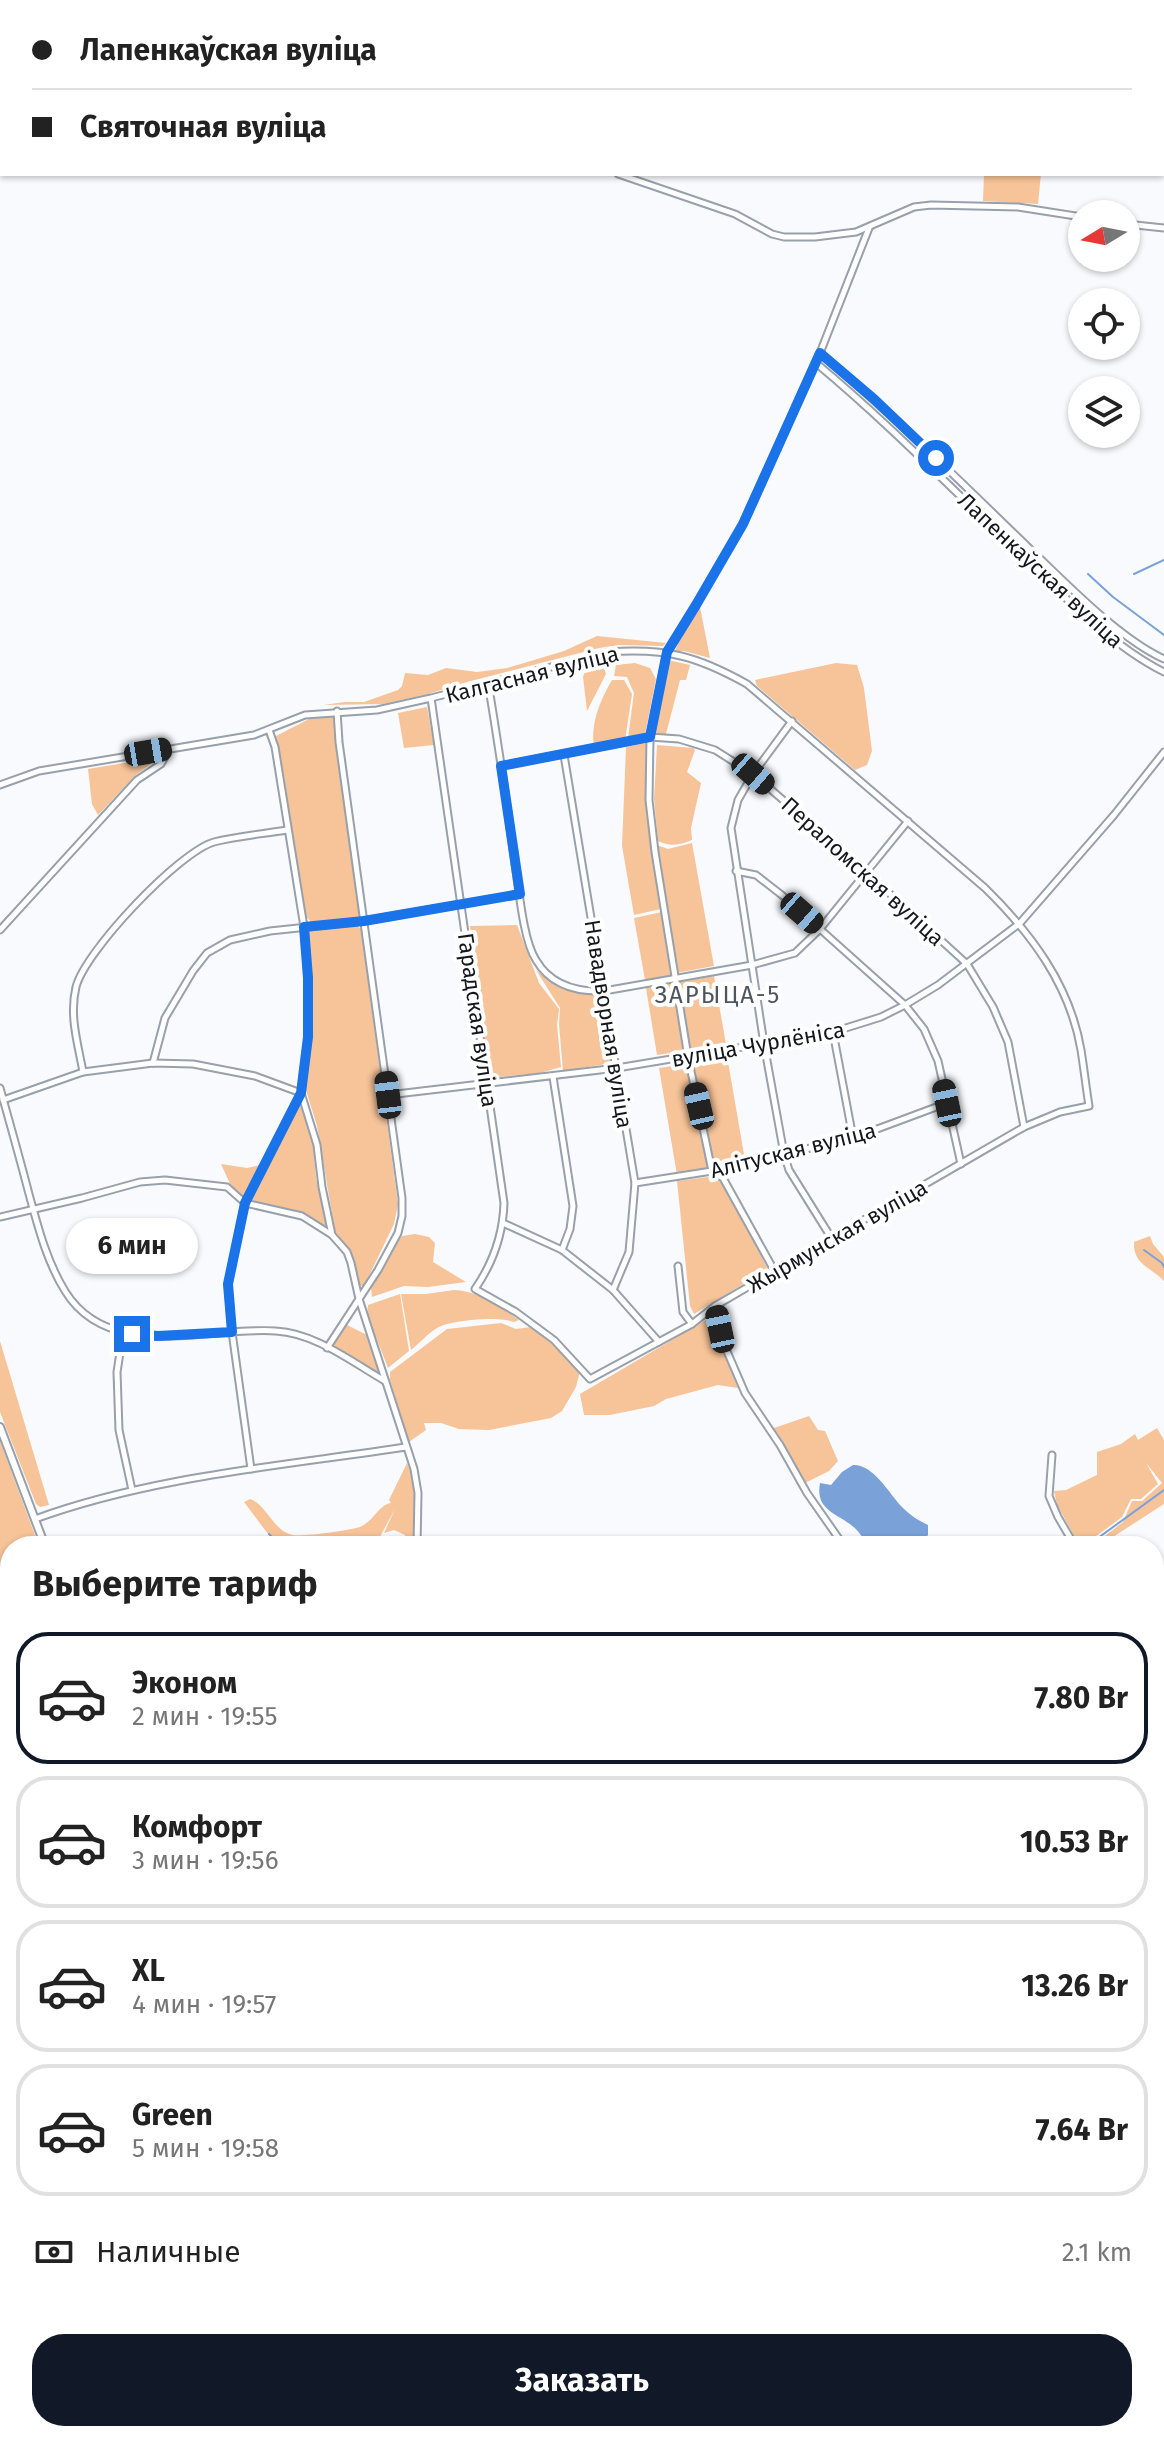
<!DOCTYPE html>
<html lang="ru">
<head>
<meta charset="utf-8">
<style>
	:root { --surface:#fff; --page:#f2f2f2; --text:#222; --muted:#767676; --line:#e0e0e0; --accent:#111827 }
	body { margin:0; font-family:"Fira Sans",sans-serif; background:var(--page); color:var(--text); height:100vh; display:flex; flex-direction:column; font-size:30px; white-space:nowrap }
	* { box-sizing:border-box; margin:0 }
	p { font-size:26px; color:var(--muted) }
	.icon { flex:none; width:44px; height:44px; fill:none; stroke:currentColor; stroke-width:2; stroke-linecap:round; stroke-linejoin:round }
	.map { position:relative; flex:1; overflow:hidden }
	.drawer { position:absolute; left:0px; top:1536px; width:1164px; height:906px; display:flex; flex-direction:column; background:var(--surface); border-radius:32px 32px 0 0; box-shadow:0 2px 6px #0004 }
	.drawer>* { flex:none }
	.guide { position:absolute; left:0px; top:0px; width:1164px; height:176px; box-shadow:0 2px 6px #0004; display:grid; align-content:center; height:176px; padding:0 32px; background:var(--surface) }
	.needle { width:52px; rotate:260deg }
	.buttons { position:absolute; left:1068px; top:200px; display:grid; gap:16px }
	.buttons a { display:grid; place-items:center; width:72px; height:72px; border-radius:50%; background:var(--surface); box-shadow:0 2px 6px #0004; font-size:40px }
	.end { position:absolute; width:36px; height:36px; margin:-18px; border:10px solid #1a73e8; background:#fff; box-shadow:0 0 0 4px #fff }
	.from { border-radius:50% }
	.bubble { position:absolute; height:56px; border-radius:28px; background:var(--surface); box-shadow:0 2px 6px #0004; font-size:26px; font-weight:700; line-height:56px; text-align:center }
	.car { position:absolute; width:24px; height:48px; margin:-24px -12px; border-radius:10px; box-shadow:0 0 6px 2px #0007; background:linear-gradient(#222 24%,#8ab4d8 0 40%,#222 0 76%,#8ab4d8 0 86%,#222 0) }
	.guide b { display:flex; align-items:center; gap:28px; height:76px; font-size:30px }
	.guide b+b { border-top:2px solid var(--line) }
	.guide i { width:20px; height:20px; background:var(--text) }
	ul { padding:0; list-style:none }
	li { display:flex; align-items:center; gap:24px; height:132px; margin:0 16px 12px; padding:0 16px; border:4px solid var(--line); border-radius:32px }
	li div { flex:1 }
	li b { display:block; font-size:30px }
	li em { font-style:normal; font-weight:700 }
	li.selected { border-color:var(--accent) }
	li>.icon { width:72px; height:72px; stroke-width:1.5 }
	h2 { padding:0 32px; font-size:36px; line-height:96px }
	.pay { display:flex; align-items:center; gap:20px; height:88px; padding:0 32px; font-size:30px }
	.pay p { margin-inline-start:auto }
	.button { display:flex; gap:16px; margin-top:auto; padding:16px 32px }
	.button a { flex:1; height:92px; border-radius:32px; background:var(--accent); color:#fff; font-size:32px; font-weight:700; line-height:92px; text-align:center }
	.map>svg:first-child { display:block }
	.green { fill:#f7c398 }
	.water { fill:#7aa2d9 }
	.lines { fill:none; stroke-linecap:round; stroke-linejoin:round }
	.stream { stroke:#7aa2d9; stroke-width:2 }
	.minor-casing { stroke:#97a0ab; stroke-width:9 }
	.tertiary-casing { stroke:#97a0ab; stroke-width:10 }
	.primary-casing { stroke:#9b693b; stroke-width:11 }
	.minor { stroke:#fff; stroke-width:5 }
	.tertiary { stroke:#fff; stroke-width:6 }
	.primary { stroke:#eebf93; stroke-width:7 }
	.route { stroke:#1a73e8; stroke-width:10 }
	.labels { text-anchor:middle; stroke-width:8; stroke-linejoin:round; paint-order:stroke }
	.street-label { font-size:22px; fill:#14171c; stroke:#fff }
	.neighbourhood-label { font-size:24px; letter-spacing:2px; fill:#4d555f; stroke:#fff }
</style>
</head>
<body>
<div class="map">
<svg width="1164" height="2441" viewBox="0 0 1164 2441">
	<rect width="100%" height="100%" fill="#f8fafd"/>
	<g class="green">
		<path d="M984,174H1041L1038,204L983,201Z"/>
		<path d="M700,607L710,658L684,651H675L685,627Z"/>
		<path d="M597,636L666,643L663,646L619,645L599,648L467,682L428,694L383,704L323,705L345,702H364L398,690L402,686L405,673L428,675L446,668L477,672L507,668L564,651Z"/>
		<path d="M668,660L690,665L686,680H680L666,734L653,736Z"/>
		<path d="M598,663L604,667L606,674L587,711L583,677L587,667Z"/>
		<path d="M635,663L650,668L656,679L645,735L628,738L634,693L627,677L614,676L616,665Z"/>
		<path d="M836,663L857,665L864,688L872,751L867,765L855,770L757,686L755,680Z"/>
		<path d="M612,680H624L632,694L625,740L594,746C590,723 601,699 612,680Z"/>
		<path d="M427,707L434,745L404,748L398,713Z"/>
		<path d="M334,716L360,915L356,919L311,922L305,915L276,736L309,719Z"/>
		<path d="M646,743V804L661,909L634,915L622,846L626,747Z"/>
		<path d="M657,745L693,748L695,750L687,772L701,783L691,828L692,840C679,845 671,847 658,841L654,799Z"/>
		<path d="M160,757L136,775L98,815L92,804L88,769Z"/>
		<path d="M692,843L714,966L676,973L657,845L668,849Z"/>
		<path d="M662,912L671,975L645,980L634,918Z"/>
		<path d="M356,925L361,929L398,1204L394,1224L364,1286H359L348,1250L335,1231L317,1126L305,1087L311,1034L307,932L309,930Z"/>
		<path d="M517,925L539,983L559,1009L557,1025L561,1067L540,1073L488,1078L470,926Z"/>
		<path d="M536,970C562,991 567,993 601,995L612,1063L563,1071L559,1024L560,1008Z"/>
		<path d="M714,976L726,1044L690,1051L678,982Z"/>
		<path d="M672,983L684,1051L657,1055L646,988Z"/>
		<path d="M727,1056L745,1160L714,1165L693,1062Z"/>
		<path d="M687,1064L709,1168L677,1175L659,1068Z"/>
		<path d="M300,1101L313,1142L316,1178L327,1223L325,1226L299,1212L250,1203Z"/>
		<path d="M221,1164L247,1168L260,1165L243,1199L231,1186Z"/>
		<path d="M715,1176L720,1180L768,1269L694,1314L690,1306L677,1181Z"/>
		<path d="M415,1234L429,1237L435,1243L433,1262L466,1282L428,1287L404,1286L372,1297L371,1288L396,1242L402,1236Z"/>
		<path d="M1150,1236L1153,1244L1164,1257V1281C1151,1267 1133,1265 1134,1242Z"/>
		<path d="M454,1290C480,1291 499,1306 519,1320L514,1322C499,1316 451,1320 437,1328C427,1334 420,1343 411,1350L401,1294H426Z"/>
		<path d="M400,1294L409,1351L388,1368L367,1314L368,1305Z"/>
		<path d="M711,1317L738,1388L718,1385L666,1399L654,1406L610,1415H584L580,1394Z"/>
		<path d="M501,1323L516,1329L531,1327L552,1344L580,1371L576,1387L562,1411L551,1418L489,1430L459,1429L441,1423H424L426,1430L409,1442L390,1380V1372L447,1329Z"/>
		<path d="M347,1325L367,1335L379,1371H373L332,1346Z"/>
		<path d="M0,1341L49,1505L40,1507L36,1504L0,1412Z"/>
		<path d="M809,1416L818,1430L825,1431L838,1461L829,1471L805,1483L772,1431L774,1428Z"/>
		<path d="M1157,1428L1164,1440V1504L1099,1546H1092L1123,1522L1132,1501H1142L1162,1483L1146,1463L1158,1484L1141,1499H1131L1122,1517L1088,1542L1089,1546H1080L1057,1505L1054,1491L1066,1490L1097,1475V1452L1121,1444L1135,1434L1138,1440Z"/>
		<path d="M0,1441L39,1546H10V1634L7,1631L0,1609Z"/>
		<path d="M407,1463C418,1489 416,1518 414,1546L406,1544L405,1535L394,1530L384,1533L395,1509L375,1546H277L244,1502L250,1499C267,1505 273,1531 293,1535C301,1537 355,1530 362,1526C374,1520 379,1505 391,1503L389,1500Z"/>
		<path d="M0,1920L10,1923V2167L0,2185Z"/>
		<path d="M1161,1985L1164,1988V2057L1154,2059V1988Z"/>
		<path d="M1164,2058V2140L1154,2141V2061Z"/>
		<path d="M1164,2142V2441H982L986,2432H1154V2143Z"/>
		<path d="M10,2329V2391L0,2423V2345Z"/>
		<path d="M10,2410V2432H178L176,2441H1Z"/>
		<path d="M480,2432H530L535,2441H482Z"/>
		<path d="M532,2432H820L824,2441H536Z"/>
		<path d="M832,2432H977L973,2441H836Z"/>
	</g>
	<path class="water" d="M853,1465C873,1464 889,1493 901,1506C909,1514 917,1520 928,1525V1535L919,1546H866C856,1512 813,1520 820,1483L831,1485L842,1472Z"/>
	<g class="lines">
		<g class="stream">
			<path d="M1088,574L1113,597L1164,635"/>
			<path d="M1134,574L1164,560"/>
			<path d="M1144,1250L1162,1263L1164,1267"/>
			<path d="M269,1534L280,1546"/>
			<path d="M1087,1546L1164,1490"/>
			<path d="M1154,2013L1164,2014"/>
			<path d="M151,2441L158,2432"/>
		</g>
		<g class="minor-casing">
			<g id="minor">
				<path d="M1162,109H1164"/>
				<path d="M0,113H2"/>
				<path d="M618,174L735,214L772,234L784,237H815L856,232L914,207L931,205L1018,207L1082,217"/>
				<path d="M1126,224L1164,228"/>
				<path d="M820,353C892,414 959,480 1027,546C1064,581 1118,638 1164,659"/>
				<path d="M816,363C887,422 951,488 1018,552C1059,592 1113,647 1164,672"/>
				<path d="M488,682C498,743 507,803 515,864C519,889 523,940 536,960C551,986 577,992 604,991L752,965L795,953L820,929L908,821"/>
				<path d="M792,721L753,774L738,800L731,828L764,1044L784,1154L789,1170L832,1239"/>
				<path d="M564,755L635,1183L629,1252L613,1290"/>
				<path d="M501,766L650,737L679,739L715,750L753,774L866,872L967,964L993,1007L1008,1042L1024,1127"/>
				<path d="M0,785L39,771L254,735L305,715L377,710L431,698L609,652C667,648 697,656 747,684L985,888C1031,933 1070,985 1081,1050C1084,1069 1086,1087 1089,1106L1060,1112L1024,1127L715,1306L692,1324L590,1379L554,1340L516,1312L475,1289C493,1263 503,1234 504,1203L431,698"/>
				<path d="M736,871L756,875L783,896L905,1005L924,1029L938,1061L961,1164"/>
				<path d="M0,930L137,780L161,764L165,757V749"/>
				<path d="M833,1032L853,1138"/>
				<path d="M153,1063L165,1018L193,971L207,953L230,940L270,931L364,921L520,894"/>
				<path d="M83,1072C78,1044 69,1016 76,987C85,951 179,852 214,842C237,836 263,834 287,830"/>
				<path d="M553,1077L573,1206L570,1229L562,1250"/>
				<path d="M0,1088C10,1124 20,1159 29,1194C38,1227 47,1262 65,1291C109,1363 208,1326 276,1331C315,1333 352,1362 385,1381"/>
				<path d="M388,1095L617,1068L833,1032L881,1017L905,1005L938,985L1020,923L1114,815L1164,752"/>
				<path d="M3,1100L83,1072L153,1063L193,1064L255,1076L301,1093L317,1145L322,1187L332,1235L347,1252L351,1263L359,1299L414,1469L418,1493L417,1546"/>
				<path d="M635,1183L712,1171L853,1138L947,1103"/>
				<path d="M0,1217L82,1198L140,1182L165,1180L227,1187L245,1203L302,1216L332,1235"/>
				<path d="M503,1223L562,1250L613,1290L659,1342"/>
				<path d="M678,1266L683,1312L692,1324"/>
				<path d="M775,1272L723,1178L712,1171L688,1057L655,852L649,800L650,737L667,652L696,605L743,524L820,353L869,228"/>
				<path d="M715,1306L726,1349L745,1393L780,1445L807,1493L844,1546"/>
				<path d="M123,1333L117,1372L119,1430L132,1490"/>
				<path d="M327,1348L378,1270L398,1233L402,1216V1198L339,742L337,711"/>
				<path d="M1052,1455L1049,1496L1058,1517L1075,1546"/>
				<path d="M251,1469L232,1332L228,1284L245,1203L301,1093L308,1037V978L304,927L275,747L269,730"/>
				<path d="M35,1519C153,1476 282,1466 406,1447"/>
				<path d="M0,1624L5,1641"/>
				<path d="M1154,1740L1164,1768"/>
				<path d="M0,2433L10,2399"/>
			</g>
		</g>
		<g class="tertiary-casing">
			<g id="tertiary">
				<path d="M0,1427L45,1546"/>
				<path d="M830,2432L833,2441"/>
			</g>
		</g>
		<g class="primary-casing">
			<g id="primary">
				<path d="M0,1782L10,1781"/>
				<path d="M1154,1842L1164,1843"/>
			</g>
		</g>
		<use href="#minor" class="minor"/>
		<use href="#tertiary" class="tertiary"/>
		<use href="#primary" class="primary"/>
	</g>
	<g class="lines">
		<path class="route" d="M132,1334L158,1336L232,1332L228,1284L245,1203L301,1093L308,1037V978L304,927L364,921L520,894L501,766L650,737L667,652L696,605L743,524L820,353L874,399L936,458"/>
	</g>
	<g class="labels">
		<g class="street-label">
			<text transform="translate(1041 570) rotate(43)" y="8">Лапенкаўская вуліца</text>
			<text transform="translate(532 674) rotate(-14)" y="8">Калгасная вуліца</text>
			<text transform="translate(863 871) rotate(42)" y="8">Пераломская вуліца</text>
			<text transform="translate(478 1020) rotate(82)" y="8">Гарадская вуліца</text>
			<text transform="translate(609 1024) rotate(81)" y="8">Навадворная вуліца</text>
			<text transform="translate(758 1044) rotate(-10)" y="8">вуліца Чурлёніса</text>
			<text transform="translate(793 1150) rotate(-14)" y="8">Алітуская вуліца</text>
			<text transform="translate(837 1236) rotate(-30)" y="8">Жырмунская вуліца</text>
		</g>
		<g class="neighbourhood-label">
			<text x="718" y="1003">ЗАРЫЦА-5</text>
		</g>
	</g>
</svg>
<div class="buttons">
<a><svg class="needle" viewBox="-14 -14 28 28"><path d="M0-13l5 13h-10z" fill="#e53935"/><path d="M0 13l5-13h-10z" fill="#767676"/></svg></a>
<a><svg class="icon" aria-label="locate" viewBox="0 0 24 24"><circle cx="12" cy="12" r="6"/><path d="M12 2v4M12 18v4M2 12h4M18 12h4"/></svg></a>
<a><svg class="icon" aria-label="layers" viewBox="0 0 24 24"><path d="M12 4l9 5-9 5-9-5zM3 14l9 5 9-5"/></svg></a>
</div>
<i class="end from" style="left:936px;top:458px"></i>
<i class="end" style="left:132px;top:1334px"></i>
<div class="bubble" style="left:66px;top:1218px;width:132px">6 мин</div>
<i class="car" style="left:148px;top:752px;rotate:80deg"></i>
<i class="car" style="left:753px;top:774px;rotate:131deg"></i>
<i class="car" style="left:802px;top:913px;rotate:131deg"></i>
<i class="car" style="left:388px;top:1095px;rotate:353deg"></i>
<i class="car" style="left:947px;top:1103px;rotate:348deg"></i>
<i class="car" style="left:699px;top:1106px;rotate:347deg"></i>
<i class="car" style="left:720px;top:1329px;rotate:348deg"></i>
<div class="guide">
<b><i class="from"></i>Лапенкаўская вуліца</b>
<b><i></i>Святочная вуліца</b>
</div>
<section class="drawer">
<h2>Выберите тариф</h2>
<ul>
<li class="selected"><svg class="icon" aria-label="car" viewBox="0 0 24 24"><path d="M5 17H2v-5l4-1 3-4h7l3 4 3 1v5h-3M9 17h6M6 11h13"/><circle cx="7" cy="17" r="2"/><circle cx="17" cy="17" r="2"/></svg><div><b>Эконом</b><p>2 мин · 19:55</p></div><em>7.80 Br</em></li>
<li><svg class="icon" aria-label="car" viewBox="0 0 24 24"><path d="M5 17H2v-5l4-1 3-4h7l3 4 3 1v5h-3M9 17h6M6 11h13"/><circle cx="7" cy="17" r="2"/><circle cx="17" cy="17" r="2"/></svg><div><b>Комфорт</b><p>3 мин · 19:56</p></div><em>10.53 Br</em></li>
<li><svg class="icon" aria-label="car" viewBox="0 0 24 24"><path d="M5 17H2v-5l4-1 3-4h7l3 4 3 1v5h-3M9 17h6M6 11h13"/><circle cx="7" cy="17" r="2"/><circle cx="17" cy="17" r="2"/></svg><div><b>XL</b><p>4 мин · 19:57</p></div><em>13.26 Br</em></li>
<li><svg class="icon" aria-label="car" viewBox="0 0 24 24"><path d="M5 17H2v-5l4-1 3-4h7l3 4 3 1v5h-3M9 17h6M6 11h13"/><circle cx="7" cy="17" r="2"/><circle cx="17" cy="17" r="2"/></svg><div><b>Green</b><p>5 мин · 19:58</p></div><em>7.64 Br</em></li>
</ul>
<div class="pay"><svg class="icon" aria-label="cash" viewBox="0 0 24 24"><path d="M3 7h18v10H3z"/><circle cx="12" cy="12" r="2"/></svg>Наличные<p>2.1 km</p></div>
<div class="button"><a>Заказать</a></div>
</section>
</div>
</body>
</html>
